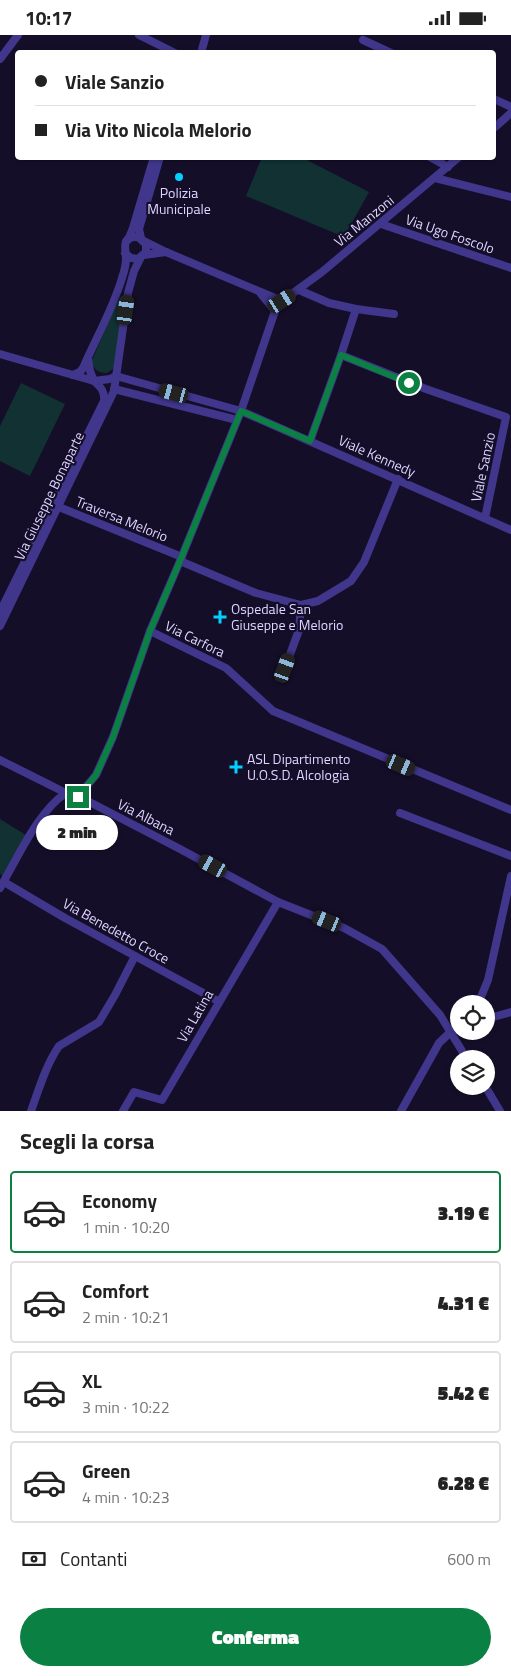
<!DOCTYPE html>
<html lang="it">
<head>
<meta charset="utf-8">
<style>
	:root { --surface:#fff; --page:#f6f6f6; --text:#222; --muted:#767676; --line:#e0e0e0; --accent:#0b8043 }
	body { margin:0; font-family:"Titillium Web",sans-serif; background:var(--page); color:var(--text); height:100vh; display:flex; flex-direction:column; font-size:19px; white-space:nowrap }
	* { box-sizing:border-box; margin:0 }
	p { font-size:16px; color:var(--muted) }
	.icon { flex:none; width:28px; height:28px; fill:none; stroke:currentColor; stroke-width:2; stroke-linecap:round; stroke-linejoin:round }
	.map { position:relative; height:1076px; overflow:hidden }
	.sheet { display:flex; flex-direction:column; background:var(--surface); flex:1 }
	.sheet>* { flex:none }
	.top-card { position:absolute; left:15px; top:15px; width:481px; height:110px; border-radius:5px; box-shadow:0 1px 4px #0004; display:grid; align-content:center; height:110px; padding:0 20px; background:var(--surface) }
	.tools { position:absolute; left:450px; top:960px; display:grid; gap:10px }
	.tools a { display:grid; place-items:center; width:45px; height:45px; border-radius:50%; background:var(--surface); box-shadow:0 1px 4px #0004; font-size:25px }
	.end { position:absolute; width:22px; height:22px; margin:-11px; border:6px solid #0b8043; background:#fff; box-shadow:0 0 0 2px #fff }
	.from { border-radius:50% }
	.bubble { position:absolute; height:35px; border-radius:18px; background:var(--surface); box-shadow:0 1px 4px #0004; font-size:16px; font-weight:800; line-height:35px; text-align:center }
	.car { position:absolute; width:15px; height:30px; margin:-15px -8px; border-radius:6px; box-shadow:0 0 4px 1px #0007; background:linear-gradient(#222 24%,#8ab4d8 0 40%,#222 0 76%,#8ab4d8 0 86%,#222 0) }
	.top-card b { display:flex; align-items:center; gap:18px; height:48px; font-size:19px }
	.top-card b+b { border-top:1px solid var(--line) }
	.top-card i { width:12px; height:12px; background:var(--text) }
	ul { padding:0; list-style:none }
	li { display:flex; align-items:center; gap:15px; height:82px; margin:0 10px 8px; padding:0 10px; border:2px solid var(--line); border-radius:5px }
	li div { flex:1 }
	li b { display:block; font-size:19px }
	li em { font-style:normal; font-weight:800 }
	li.current { border-color:var(--accent) }
	li>.icon { width:45px; height:45px; stroke-width:1.5 }
	h2 { padding:0 20px; font-size:22px; line-height:60px }
	.pay { display:flex; align-items:center; gap:12px; height:55px; padding:0 20px; font-size:19px }
	.pay p { margin-inline-start:auto }
	.cta { display:flex; gap:10px; margin-top:auto; padding:10px 20px }
	.cta a { flex:1; height:58px; border-radius:30px; background:var(--accent); color:#fff; font-size:20px; font-weight:800; line-height:58px; text-align:center }
	.status { display:flex; justify-content:space-between; align-items:center; height:35px; padding:0 25px; background:var(--surface); direction:ltr }
	.status svg { height:14px; fill:currentColor }
	.map>svg:first-child { display:block }
	.green { fill:#113133 }
	.lines { fill:none; stroke-linecap:round; stroke-linejoin:round }
	.minor { stroke:#40368b; stroke-width:8 }
	.route { stroke:#0b8043; stroke-width:6 }
	.poi-dot { fill:#02d0ff; stroke:#150e29; stroke-width:2 }
	.labels { text-anchor:middle; stroke-width:4.5; stroke-linejoin:round; paint-order:stroke }
	.poi-label { font-size:14px; fill:#ded6ff; stroke:#150e29; text-anchor:start }
	.street-label { font-size:14px; fill:#ded6ff; stroke:#150e29 }
</style>
</head>
<body>
<div class="status"><b>10:17</b><svg viewBox="0 0 49 12"><path d="M0 12V9h3v3zM5 12V6h3v6zM10 12V3h3v9zM15 12V0h3v12zM26 1h20v11H26zM47 4h2v5h-2z"/></svg></div>
<div class="map">
<svg width="511" height="1076" viewBox="0 0 511 1076">
	<rect width="100%" height="100%" fill="#150e29"/>
	<g class="green">
		<path d="M262,122L303,123L369,157L344,202L246,161Z"/>
		<path d="M120,264L123,267L114,333L107,338C98,338 92,334 92,325L118,266Z"/>
		<path d="M21,348L65,369L30,441L0,426V391Z"/>
		<path d="M0,784L29,802L6,843L0,839Z"/>
	</g>
	<g class="lines">
		<g class="minor">
			<path d="M139,0L175,18"/>
			<path d="M363,5L391,18"/>
			<path d="M201,18L206,0"/>
			<path d="M0,24L18,0"/>
			<path d="M494,64L511,72"/>
			<path d="M494,93L511,78"/>
			<path d="M430,122L448,132"/>
			<path d="M435,143L511,162"/>
			<path d="M381,189L511,233"/>
			<path d="M141,203L139,194L160,122"/>
			<path d="M128,205L133,193L154,122"/>
			<path d="M144,206L166,217L282,266"/>
			<path d="M144,220L166,217"/>
			<path d="M299,255L329,268L356,274L394,279"/>
			<path d="M261,259L275,276"/>
			<path d="M0,319L94,346C101,352 105,357 104,366L0,577"/>
			<path d="M341,320L426,354L506,382L485,483"/>
			<path d="M88,323L90,336L94,346L110,344L116,341"/>
			<path d="M73,340L80,337L83,333C96,303 113,274 122,243C124,237 126,230 126,224C126,213 120,201 138,202L146,209V217L138,224L131,223L125,218"/>
			<path d="M116,341L241,376L511,495"/>
			<path d="M114,354L237,385"/>
			<path d="M310,406L341,320L356,274"/>
			<path d="M54,470L182,522"/>
			<path d="M180,526L256,558L301,570L318,566L351,546L364,527L398,444"/>
			<path d="M0,591L114,356L128,258L134,236L141,222"/>
			<path d="M150,596L226,633L273,676L511,775"/>
			<path d="M285,633L299,595L301,570"/>
			<path d="M0,725L66,758L78,761L180,814L278,867L344,893L382,914L440,980L467,1024"/>
			<path d="M78,761L96,740L113,702L150,596L180,526L241,376L275,276L282,266L322,237L459,122"/>
			<path d="M400,778L511,821"/>
			<path d="M4,847L65,883L218,966"/>
			<path d="M0,853C17,824 38,776 66,758"/>
			<path d="M478,969L488,945L511,841"/>
			<path d="M486,984L511,977"/>
			<path d="M485,1051L500,1076"/>
			<path d="M31,1076C39,1054 46,1030 59,1011L99,987L115,960L135,921"/>
			<path d="M123,1076L134,1057L162,1065L278,867"/>
			<path d="M401,1076L439,1008L459,989"/>
		</g>
	</g>
	<g class="lines">
		<path class="route" d="M78,762L96,740L113,702L150,596L180,526L241,376L310,406L341,320L409,348"/>
	</g>
	<g class="poi-dot">
		<circle cx="179" cy="142" r="5"/>
		<path d="M217.5 574.5h5v5h5v5h-5v5h-5v-5h-5v-5h5z"/>
		<path d="M233.5 724.5h5v5h5v5h-5v5h-5v-5h-5v-5h5z"/>
	</g>
	<g class="labels">
		<g class="poi-label">
			<text x="179" y="163" text-anchor="middle">Polizia<tspan x="179" dy="16">Municipale</tspan></text>
			<text x="231" y="579">Ospedale San<tspan x="231" dy="16">Giuseppe e Melorio</tspan></text>
			<text x="247" y="729">ASL Dipartimento<tspan x="247" dy="16">U.O.S.D. Alcologia</tspan></text>
		</g>
		<g class="street-label">
			<text transform="translate(364 186) rotate(-39)" y="5">Via Manzoni</text>
			<text transform="translate(450 199) rotate(19)" y="5">Via Ugo Foscolo</text>
			<text transform="translate(377 421) rotate(24)" y="5">Viale Kennedy</text>
			<text transform="translate(483 432) rotate(-78)" y="5">Viale Sanzio</text>
			<text transform="translate(49 461) rotate(-64)" y="5">Via Giuseppe Bonaparte</text>
			<text transform="translate(122 484) rotate(22)" y="5">Traversa Melorio</text>
			<text transform="translate(195 604) rotate(26)" y="5">Via Carfora</text>
			<text transform="translate(146 782) rotate(27)" y="5">Via Albana</text>
			<text transform="translate(116 896) rotate(29)" y="5">Via Benedetto Croce</text>
			<text transform="translate(195 981) rotate(-60)" y="5">Via Latina</text>
		</g>
	</g>
</svg>
<div class="tools">
<a><svg class="icon" aria-label="locate" viewBox="0 0 24 24"><circle cx="12" cy="12" r="6"/><path d="M12 2v4M12 18v4M2 12h4M18 12h4"/></svg></a>
<a><svg class="icon" aria-label="layers" viewBox="0 0 24 24"><path d="M12 4l9 5-9 5-9-5zM3 14l9 5 9-5"/></svg></a>
</div>
<i class="end from" style="left:409px;top:348px"></i>
<i class="end" style="left:78px;top:762px"></i>
<div class="bubble" style="left:36px;top:780px;width:82px">2 min</div>
<i class="car" style="left:282px;top:266px;rotate:58deg"></i>
<i class="car" style="left:126px;top:275px;rotate:8deg"></i>
<i class="car" style="left:174px;top:358px;rotate:285deg"></i>
<i class="car" style="left:285px;top:633px;rotate:20deg"></i>
<i class="car" style="left:401px;top:730px;rotate:113deg"></i>
<i class="car" style="left:213px;top:831px;rotate:299deg"></i>
<i class="car" style="left:327px;top:886px;rotate:292deg"></i>
<div class="top-card">
<b><i class="from"></i>Viale Sanzio</b>
<b><i></i>Via Vito Nicola Melorio</b>
</div>
</div>
<section class="sheet">
<h2>Scegli la corsa</h2>
<ul>
<li class="current"><svg class="icon" aria-label="car" viewBox="0 0 24 24"><path d="M5 17H2v-5l4-1 3-4h7l3 4 3 1v5h-3M9 17h6M6 11h13"/><circle cx="7" cy="17" r="2"/><circle cx="17" cy="17" r="2"/></svg><div><b>Economy</b><p>1 min · 10:20</p></div><em>3.19 €</em></li>
<li><svg class="icon" aria-label="car" viewBox="0 0 24 24"><path d="M5 17H2v-5l4-1 3-4h7l3 4 3 1v5h-3M9 17h6M6 11h13"/><circle cx="7" cy="17" r="2"/><circle cx="17" cy="17" r="2"/></svg><div><b>Comfort</b><p>2 min · 10:21</p></div><em>4.31 €</em></li>
<li><svg class="icon" aria-label="car" viewBox="0 0 24 24"><path d="M5 17H2v-5l4-1 3-4h7l3 4 3 1v5h-3M9 17h6M6 11h13"/><circle cx="7" cy="17" r="2"/><circle cx="17" cy="17" r="2"/></svg><div><b>XL</b><p>3 min · 10:22</p></div><em>5.42 €</em></li>
<li><svg class="icon" aria-label="car" viewBox="0 0 24 24"><path d="M5 17H2v-5l4-1 3-4h7l3 4 3 1v5h-3M9 17h6M6 11h13"/><circle cx="7" cy="17" r="2"/><circle cx="17" cy="17" r="2"/></svg><div><b>Green</b><p>4 min · 10:23</p></div><em>6.28 €</em></li>
</ul>
<div class="pay"><svg class="icon" aria-label="cash" viewBox="0 0 24 24"><path d="M3 7h18v10H3z"/><circle cx="12" cy="12" r="2"/></svg>Contanti<p>600 m</p></div>
<div class="cta"><a>Conferma</a></div>
</section>
</body>
</html>
